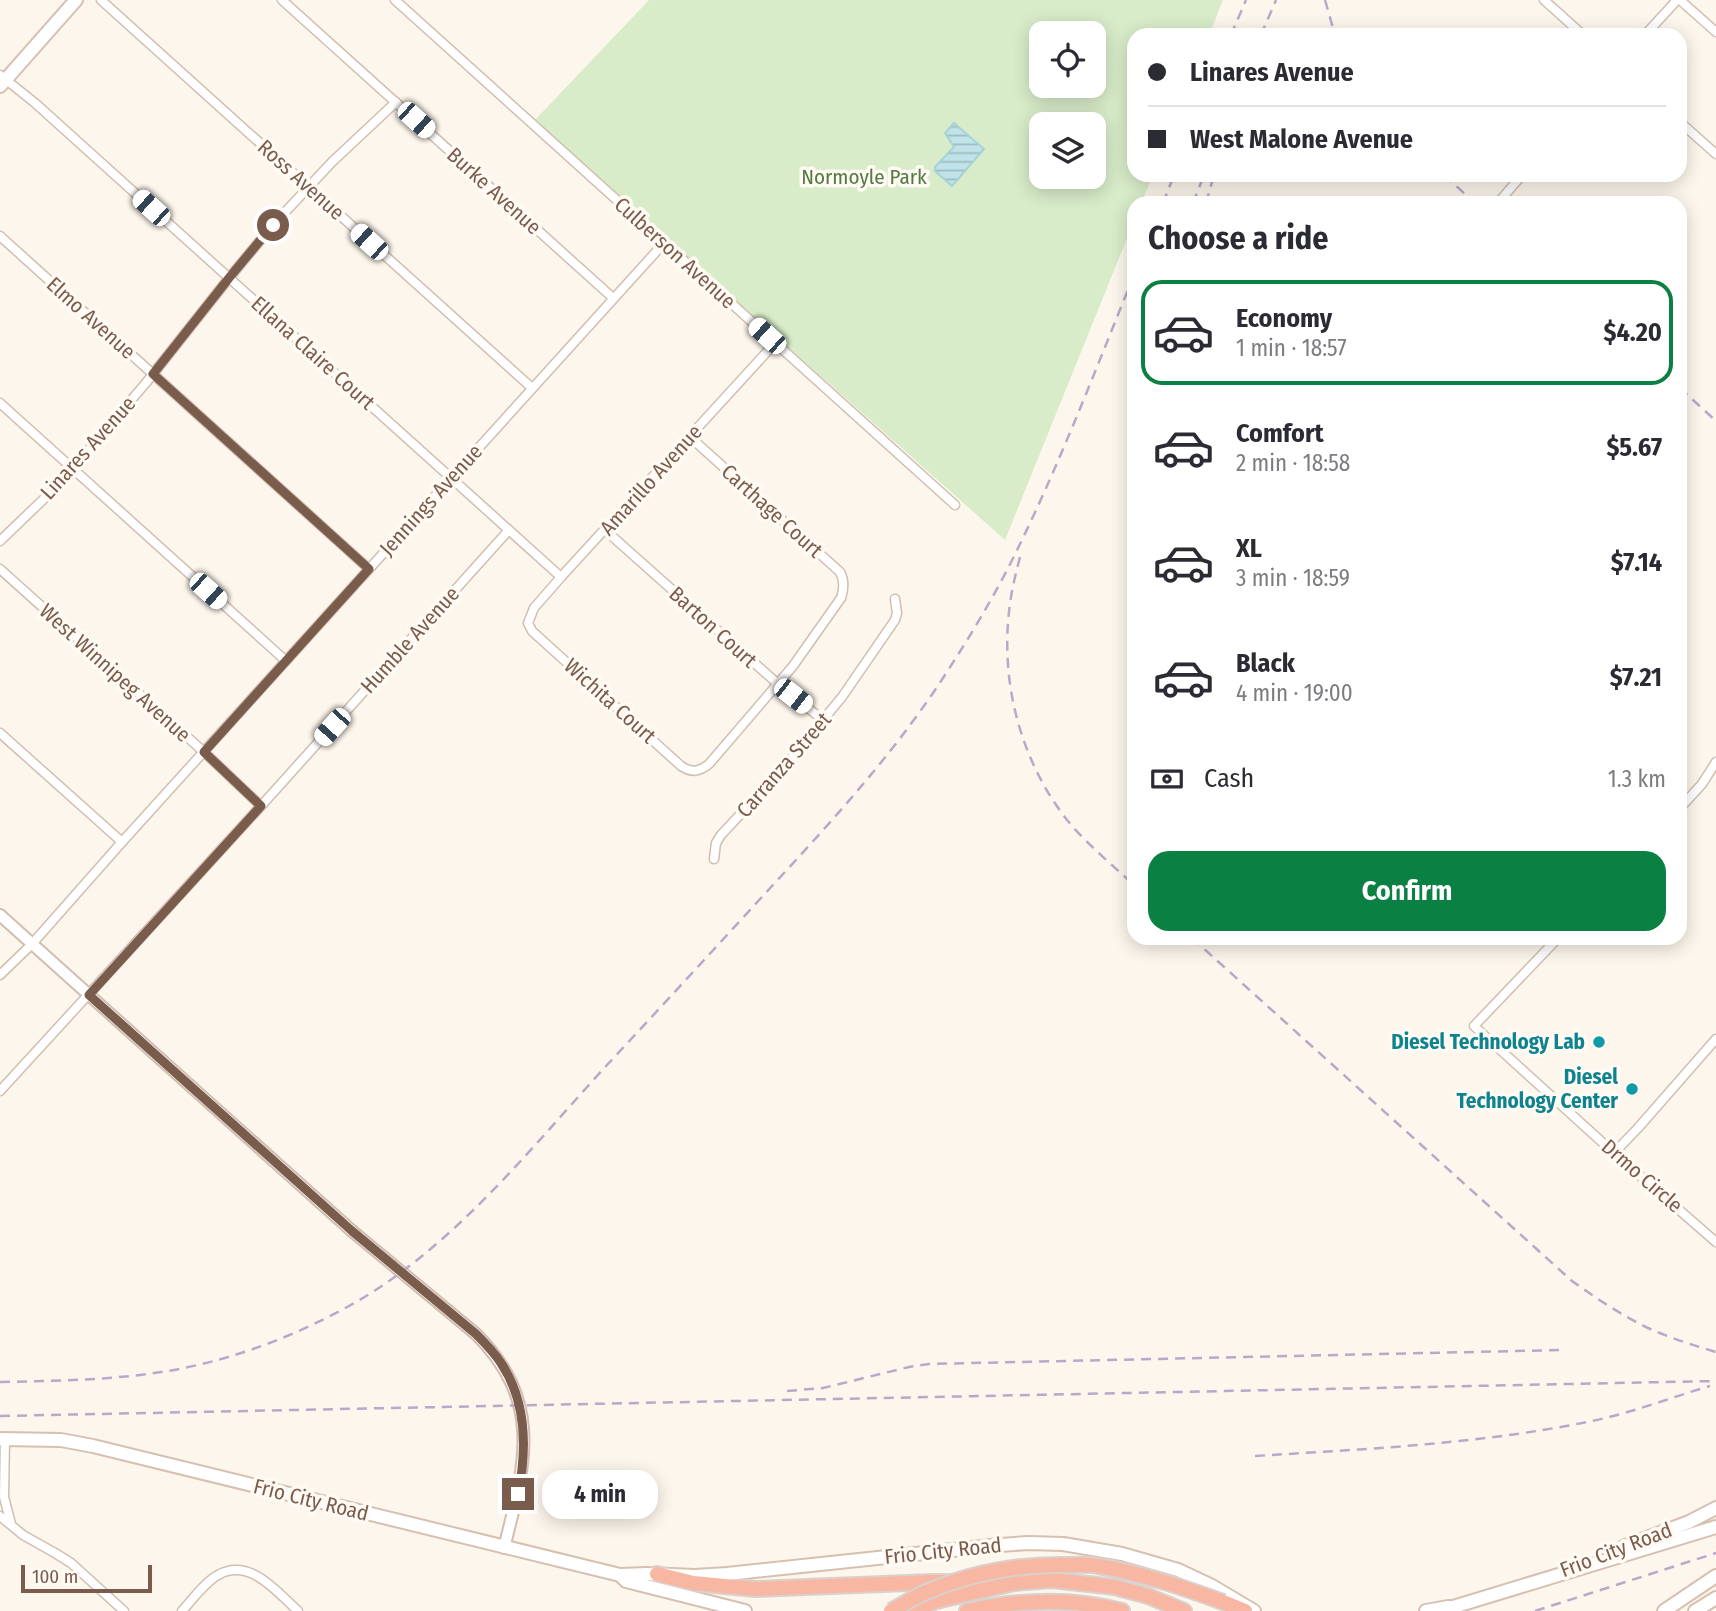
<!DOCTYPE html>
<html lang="en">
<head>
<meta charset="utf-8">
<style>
	:root { --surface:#fff; --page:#f2f2f3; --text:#2b2b33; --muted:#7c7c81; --line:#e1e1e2; --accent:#0b8043 }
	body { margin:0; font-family:"Fira Sans Condensed",sans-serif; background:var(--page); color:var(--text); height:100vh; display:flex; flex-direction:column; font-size:26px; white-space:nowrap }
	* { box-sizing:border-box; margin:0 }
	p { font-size:23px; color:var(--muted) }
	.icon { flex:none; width:38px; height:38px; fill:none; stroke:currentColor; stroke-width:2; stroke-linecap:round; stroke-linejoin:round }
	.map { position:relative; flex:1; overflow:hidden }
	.panel { position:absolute; left:1127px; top:196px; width:560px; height:749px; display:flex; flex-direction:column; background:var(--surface); border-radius:21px; box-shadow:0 4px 18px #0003 }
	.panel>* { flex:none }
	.banner { position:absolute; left:1127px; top:28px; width:560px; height:154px; border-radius:21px; box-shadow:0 4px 18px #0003; display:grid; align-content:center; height:154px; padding:0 21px; background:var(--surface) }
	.tools { position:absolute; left:1029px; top:21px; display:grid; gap:14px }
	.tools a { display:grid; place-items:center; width:77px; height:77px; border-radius:14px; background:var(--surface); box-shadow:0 4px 18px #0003; font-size:35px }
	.scale { position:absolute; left:21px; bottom:18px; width:131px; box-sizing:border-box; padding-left:7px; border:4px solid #7a5c4d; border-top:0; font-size:19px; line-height:24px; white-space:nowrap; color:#7a5c4d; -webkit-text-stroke:5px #fffaf3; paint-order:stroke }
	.end { position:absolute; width:32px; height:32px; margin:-16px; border:9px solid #7a5c4d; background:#fff; box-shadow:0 0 0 4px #fff }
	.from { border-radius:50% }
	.bubble { position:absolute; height:49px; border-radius:21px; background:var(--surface); box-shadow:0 4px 18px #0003; font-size:23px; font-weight:700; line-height:49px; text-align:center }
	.car { position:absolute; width:21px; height:42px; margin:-21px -10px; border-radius:9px; box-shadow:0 0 5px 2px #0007; background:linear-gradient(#fff 24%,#345 0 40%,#fff 0 76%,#345 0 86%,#fff 0) }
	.banner b { display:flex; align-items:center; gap:24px; height:66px; font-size:26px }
	.banner b+b { border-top:2px solid var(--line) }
	.banner i { width:18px; height:18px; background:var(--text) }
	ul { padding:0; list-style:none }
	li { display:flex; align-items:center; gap:21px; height:105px; margin:0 14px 10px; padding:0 7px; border:4px solid transparent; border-radius:21px }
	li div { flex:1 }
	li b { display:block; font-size:26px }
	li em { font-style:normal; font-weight:700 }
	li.selected { border-color:var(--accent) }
	li>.icon { width:63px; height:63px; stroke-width:1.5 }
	h2 { padding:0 21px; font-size:32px; line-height:84px }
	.pay { display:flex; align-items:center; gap:18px; height:77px; padding:0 21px; font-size:26px }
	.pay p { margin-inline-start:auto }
	.action { display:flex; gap:14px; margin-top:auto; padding:14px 21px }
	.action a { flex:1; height:80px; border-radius:21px; background:var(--accent); color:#fff; font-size:28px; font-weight:700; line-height:80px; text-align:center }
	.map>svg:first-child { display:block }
	.green { fill:#d8ecc9; fill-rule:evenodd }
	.water { fill:url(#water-rules); stroke:#a5d3da; stroke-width:2 }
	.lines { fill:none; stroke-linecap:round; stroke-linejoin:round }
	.minor-casing { stroke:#d1beb0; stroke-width:11 }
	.tertiary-casing { stroke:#d1beb0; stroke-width:14 }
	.secondary-casing { stroke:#d6c0b0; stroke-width:16 }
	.motorway-casing { stroke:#dad1cd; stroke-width:18 }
	.minor { stroke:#fff; stroke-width:8 }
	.tertiary { stroke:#fff; stroke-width:10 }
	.secondary { stroke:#fff; stroke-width:12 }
	.motorway { stroke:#f7b7a3; stroke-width:14 }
	.rail { stroke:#b9a8c9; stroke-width:2.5; stroke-dasharray:10 7; stroke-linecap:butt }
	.motorway-bridge-casing { stroke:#dad1cd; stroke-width:18; stroke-linecap:butt }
	.motorway-bridge { stroke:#f7b7a3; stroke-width:14 }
	.route { stroke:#7a5c4d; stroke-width:9 }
	.culture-dot { fill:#0f9aa8; stroke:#fffaf3; stroke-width:2.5 }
	.labels { text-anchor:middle; stroke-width:7; stroke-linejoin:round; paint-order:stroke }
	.park-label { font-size:21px; fill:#537a41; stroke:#fffaf3 }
	.street-label { font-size:21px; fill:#7a5c4d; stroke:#fffaf3 }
	.culture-label { font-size:21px; font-weight:bold; fill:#0d838f; stroke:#fffaf3; text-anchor:end }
</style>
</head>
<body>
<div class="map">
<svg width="1716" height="1611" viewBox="0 0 1716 1611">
	<defs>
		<pattern id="water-rules" width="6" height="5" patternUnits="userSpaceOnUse" patternTransform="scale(1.75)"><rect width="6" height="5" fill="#bfe3e8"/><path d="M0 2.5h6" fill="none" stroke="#a0bbbe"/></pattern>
	</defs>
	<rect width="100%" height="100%" fill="#fdf6ec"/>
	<path class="green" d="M649,0H1223L1209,35H1134V175H1153L1141,203H1134V221L1005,540L534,121ZM1041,33H1094V86H1041ZM1041,124H1094V177H1041Z"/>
	<path class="water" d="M954,123L984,149L952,186L935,171V167L954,147L945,133Z"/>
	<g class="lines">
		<g class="minor-casing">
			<g id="minor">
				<path d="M101,0L532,388"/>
				<path d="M282,0L613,298"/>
				<path d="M395,0L955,505"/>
				<path d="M1544,0L1583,35"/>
				<path d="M1680,0L1716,32"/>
				<path d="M1645,35L1677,0"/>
				<path d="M0,75L35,103L561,577"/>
				<path d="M1680,122L1716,154"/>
				<path d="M1498,203L1522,175"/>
				<path d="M0,236L369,569"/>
				<path d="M0,403L286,661"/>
				<path d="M690,437L840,572C845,581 844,589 841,598L793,666L709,764C699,772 692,773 681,766L532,631L528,623L534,608L561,577L775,343"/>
				<path d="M605,530L778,684L823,720"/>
				<path d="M0,541L51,492L72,469L145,384L229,278L273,225L332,162L396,102"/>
				<path d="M0,569L204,752L261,806"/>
				<path d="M0,733L122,842"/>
				<path d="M1680,808L1702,784L1716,762"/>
				<path d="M714,859L716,843L721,835L778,774L842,697L895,620L897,613L895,599"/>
				<path d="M1558,938L1474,1026L1614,1153L1716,1242"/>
				<path d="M0,975L32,944L122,842L664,243"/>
				<path d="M0,1091L261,806L509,530"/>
				<path d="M1614,1153L1638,1128L1716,1039"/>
				<path d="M5,1439L4,1497L11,1524"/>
				<path d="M0,1516L23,1535L55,1553L71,1563L124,1611"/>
				<path d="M182,1611C193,1599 204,1583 218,1575C250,1557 277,1592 298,1611"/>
			</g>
		</g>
		<g class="tertiary-casing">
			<path id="tertiary" d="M0,915L352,1231L476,1334C544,1402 525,1465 504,1548"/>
		</g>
		<g class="secondary-casing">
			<g id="secondary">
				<path d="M0,86L76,0"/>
				<path d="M0,1439L61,1440L93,1446L620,1575L626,1581L745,1611"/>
				<path d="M1623,1547L1689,1522L1716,1508"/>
				<path d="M620,1575L647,1574L695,1576L727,1574L1000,1545L1028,1543L1063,1544L1122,1554L1178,1570L1212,1586L1254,1611"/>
				<path d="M1426,1611L1448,1607"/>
				<path d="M1440,1611L1716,1527"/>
				<path d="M1664,1611L1716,1576"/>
				<path d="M1695,1611L1716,1598"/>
			</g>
		</g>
		<g class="motorway-casing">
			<g id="motorway">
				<path d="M657,1574L693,1583L756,1589L933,1582L1014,1583"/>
				<path d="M1223,1602L1245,1611"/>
				<path d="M912,1611L936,1601L1014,1583L1052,1580L1115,1587L1148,1596L1184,1611"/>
				<path d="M967,1611C1018,1600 1071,1597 1122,1611"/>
			</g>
		</g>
		<use href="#minor" class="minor"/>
		<use href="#tertiary" class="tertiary"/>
		<use href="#secondary" class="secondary"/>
		<use href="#motorway" class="motorway"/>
		<g class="rail">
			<path d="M1325,0L1335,35"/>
			<path d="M1231,35L1246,0"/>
			<path d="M1261,35L1276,0"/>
			<path d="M1444,175L1475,203"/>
			<path d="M1163,203L1174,175"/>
			<path d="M1193,203L1204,175"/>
			<path d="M1206,203L1214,175"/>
			<path d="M1680,388L1716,421"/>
			<path d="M1020,557C1016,573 1012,588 1010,604C999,682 1021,765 1072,826C1091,847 1113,866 1134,885"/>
			<path d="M1192,938L1572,1281C1596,1298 1621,1315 1648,1328C1670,1338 1693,1345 1716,1352"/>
			<path d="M0,1382C56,1381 113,1380 168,1371C232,1360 293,1337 349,1306C452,1249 529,1150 607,1065C662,1006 717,946 772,886C833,820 894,753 943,678C971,635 997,592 1019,546C1062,458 1097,366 1134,275"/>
			<path d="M787,1391L823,1388L909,1367L929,1364L1561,1350"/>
			<path d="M0,1416L1716,1381"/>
			<path d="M1255,1456C1366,1449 1478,1444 1587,1422C1629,1414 1669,1398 1710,1386"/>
			<path d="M1535,1611L1716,1553"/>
		</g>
		<g class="motorway-bridge-casing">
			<path id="motorway-bridge" d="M891,1611C902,1605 913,1598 924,1593C968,1574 1018,1564 1066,1565C1077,1565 1088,1564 1098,1566C1141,1573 1182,1587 1223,1602"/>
		</g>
		<use href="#motorway-bridge" class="motorway-bridge"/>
	</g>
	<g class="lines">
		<path class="route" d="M273,225L229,278L153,374L369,569L204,752L261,806L89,995L352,1231L476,1334C485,1343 494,1352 501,1363C527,1402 527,1450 518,1494"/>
	</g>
	<g class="culture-dot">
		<circle cx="1599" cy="1042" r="7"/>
		<circle cx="1632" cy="1089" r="7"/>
	</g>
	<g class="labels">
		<g class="park-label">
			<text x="864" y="184">Normoyle Park</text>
		</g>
		<g class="street-label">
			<text transform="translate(301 180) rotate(42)" y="7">Ross Avenue</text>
			<text transform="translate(494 191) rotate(42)" y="7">Burke Avenue</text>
			<text transform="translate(675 253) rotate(42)" y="7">Culberson Avenue</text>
			<text transform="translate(91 318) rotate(42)" y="7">Elmo Avenue</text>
			<text transform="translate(313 353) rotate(42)" y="7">Ellana Claire Court</text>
			<text transform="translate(88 448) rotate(-48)" y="7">Linares Avenue</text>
			<text transform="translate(651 480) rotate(-48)" y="7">Amarillo Avenue</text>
			<text transform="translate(431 500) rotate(-48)" y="7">Jennings Avenue</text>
			<text transform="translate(772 511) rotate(42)" y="7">Carthage Court</text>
			<text transform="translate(713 627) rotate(42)" y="7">Barton Court</text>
			<text transform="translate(410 640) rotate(-48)" y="7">Humble Avenue</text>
			<text transform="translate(115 673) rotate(42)" y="7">West Winnipeg Avenue</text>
			<text transform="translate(610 701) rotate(42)" y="7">Wichita Court</text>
			<text transform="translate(784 765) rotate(-49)" y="7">Carranza Street</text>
			<text transform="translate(1642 1176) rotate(41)" y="7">Drmo Circle</text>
			<text transform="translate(311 1500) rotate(14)" y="7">Frio City Road</text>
			<text transform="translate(1616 1550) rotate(-21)" y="7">Frio City Road</text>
			<text transform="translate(943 1551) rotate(-6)" y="7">Frio City Road</text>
		</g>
		<g class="culture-label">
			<text x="1585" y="1049">Diesel Technology Lab</text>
			<text x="1618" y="1084">Diesel<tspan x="1618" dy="24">Technology Center</tspan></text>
		</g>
	</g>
</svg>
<div class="tools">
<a><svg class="icon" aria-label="locate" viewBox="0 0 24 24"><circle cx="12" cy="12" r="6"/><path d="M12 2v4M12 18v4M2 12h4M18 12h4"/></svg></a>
<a><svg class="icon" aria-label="layers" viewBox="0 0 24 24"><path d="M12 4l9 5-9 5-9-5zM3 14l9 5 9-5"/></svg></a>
</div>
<div class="scale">100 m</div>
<i class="end from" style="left:273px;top:225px"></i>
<i class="end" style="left:518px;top:1494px"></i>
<div class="bubble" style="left:542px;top:1470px;width:116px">4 min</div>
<i class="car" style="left:416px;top:120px;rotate:132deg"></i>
<i class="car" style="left:151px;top:208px;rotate:312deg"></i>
<i class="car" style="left:369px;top:242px;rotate:312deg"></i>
<i class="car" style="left:767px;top:336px;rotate:312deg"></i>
<i class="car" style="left:208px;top:591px;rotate:132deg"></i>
<i class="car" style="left:793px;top:696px;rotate:128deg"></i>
<i class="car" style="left:332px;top:727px;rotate:222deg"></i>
<div class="banner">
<b><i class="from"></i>Linares Avenue</b>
<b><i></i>West Malone Avenue</b>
</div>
<section class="panel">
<h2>Choose a ride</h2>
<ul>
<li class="selected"><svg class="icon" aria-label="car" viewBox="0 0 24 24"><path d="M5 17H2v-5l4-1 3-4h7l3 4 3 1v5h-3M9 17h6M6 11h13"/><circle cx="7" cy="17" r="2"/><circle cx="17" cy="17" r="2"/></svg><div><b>Economy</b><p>1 min · 18:57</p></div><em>$4.20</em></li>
<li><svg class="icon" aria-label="car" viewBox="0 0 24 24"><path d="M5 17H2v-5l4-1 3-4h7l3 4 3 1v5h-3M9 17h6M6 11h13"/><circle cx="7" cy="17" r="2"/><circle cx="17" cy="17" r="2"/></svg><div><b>Comfort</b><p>2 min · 18:58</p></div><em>$5.67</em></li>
<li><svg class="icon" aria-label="car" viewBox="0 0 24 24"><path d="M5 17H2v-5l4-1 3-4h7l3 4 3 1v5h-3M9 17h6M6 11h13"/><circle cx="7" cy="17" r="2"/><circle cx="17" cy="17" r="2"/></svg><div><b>XL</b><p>3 min · 18:59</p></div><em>$7.14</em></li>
<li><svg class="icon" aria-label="car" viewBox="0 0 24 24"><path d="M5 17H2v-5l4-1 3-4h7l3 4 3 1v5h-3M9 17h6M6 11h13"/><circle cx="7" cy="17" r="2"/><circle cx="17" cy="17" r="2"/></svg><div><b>Black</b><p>4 min · 19:00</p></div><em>$7.21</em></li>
</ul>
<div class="pay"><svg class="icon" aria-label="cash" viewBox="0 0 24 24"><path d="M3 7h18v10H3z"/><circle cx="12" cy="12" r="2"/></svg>Cash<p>1.3 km</p></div>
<div class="action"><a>Confirm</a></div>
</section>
</div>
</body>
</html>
